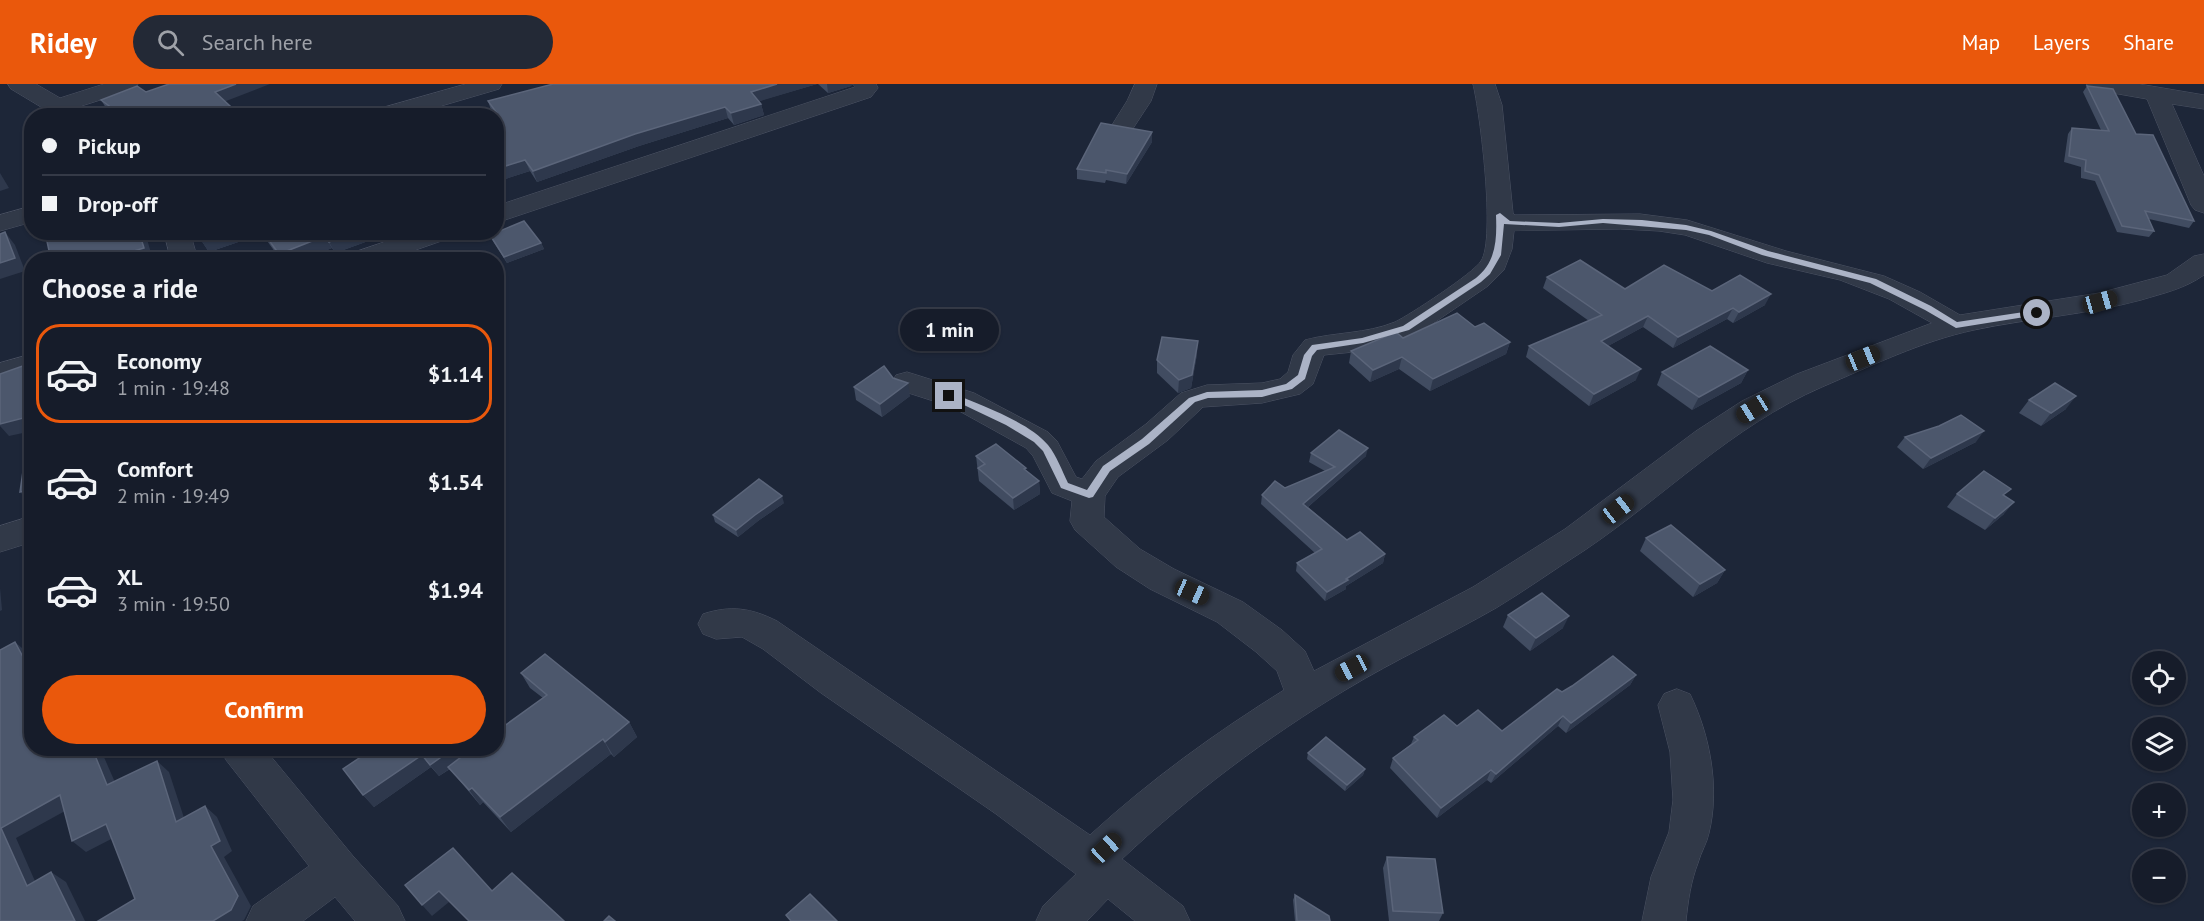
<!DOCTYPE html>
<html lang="en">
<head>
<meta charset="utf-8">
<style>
	:root { --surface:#161c2a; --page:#232936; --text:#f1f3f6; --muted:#9ea1a8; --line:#353a47; --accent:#ea580c }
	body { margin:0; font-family:"PT Sans",sans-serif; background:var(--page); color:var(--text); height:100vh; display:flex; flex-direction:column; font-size:22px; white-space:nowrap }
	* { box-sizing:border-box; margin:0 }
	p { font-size:20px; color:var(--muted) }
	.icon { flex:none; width:33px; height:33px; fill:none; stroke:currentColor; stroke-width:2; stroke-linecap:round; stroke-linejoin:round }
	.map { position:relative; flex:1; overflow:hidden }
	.side { position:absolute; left:24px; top:168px; width:480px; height:504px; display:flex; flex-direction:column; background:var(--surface); border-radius:24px; box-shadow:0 2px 4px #0004,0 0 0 2px var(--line) }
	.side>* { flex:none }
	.top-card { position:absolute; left:24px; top:24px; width:480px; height:132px; border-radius:24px; box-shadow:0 2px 4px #0004,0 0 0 2px var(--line); display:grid; align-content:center; height:132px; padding:0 18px; background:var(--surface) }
	.fabs { position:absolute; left:2132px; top:567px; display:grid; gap:12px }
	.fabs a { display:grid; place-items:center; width:54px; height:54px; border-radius:50%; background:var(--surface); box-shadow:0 2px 4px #0004,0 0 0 2px var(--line); font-size:30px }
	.end { position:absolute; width:27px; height:27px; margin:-14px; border:8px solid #abb3c6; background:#111; box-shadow:0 0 0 3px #111 }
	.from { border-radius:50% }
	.bubble { position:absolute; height:42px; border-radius:21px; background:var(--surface); box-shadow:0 2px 4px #0004,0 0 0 2px var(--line); font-size:20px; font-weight:700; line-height:42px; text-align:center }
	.car { position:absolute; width:18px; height:36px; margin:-18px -9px; border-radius:8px; box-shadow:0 0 4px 2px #0007; background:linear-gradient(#222 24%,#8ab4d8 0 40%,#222 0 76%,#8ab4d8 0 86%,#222 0) }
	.top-card b { display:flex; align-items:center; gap:21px; height:57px; font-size:22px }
	.top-card b+b { border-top:2px solid var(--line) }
	.top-card i { width:15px; height:15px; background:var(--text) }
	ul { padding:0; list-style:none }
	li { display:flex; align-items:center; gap:18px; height:99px; margin:0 12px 9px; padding:0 6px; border:3px solid transparent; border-radius:24px }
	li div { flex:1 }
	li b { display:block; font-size:22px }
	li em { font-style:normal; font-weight:700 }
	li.current { border-color:var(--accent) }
	li>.icon { width:54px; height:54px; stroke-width:1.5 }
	h2 { padding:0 18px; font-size:27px; line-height:72px }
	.action { display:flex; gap:12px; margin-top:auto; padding:12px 18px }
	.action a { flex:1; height:69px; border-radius:36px; background:var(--accent); color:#fff; font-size:24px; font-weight:700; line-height:69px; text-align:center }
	header { display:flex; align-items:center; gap:36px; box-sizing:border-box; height:84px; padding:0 30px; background:var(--accent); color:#fff }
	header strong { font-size:28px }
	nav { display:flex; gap:33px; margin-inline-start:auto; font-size:21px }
	.search { width:420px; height:54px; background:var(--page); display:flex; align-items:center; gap:15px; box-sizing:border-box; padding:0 21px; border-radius:33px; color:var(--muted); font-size:22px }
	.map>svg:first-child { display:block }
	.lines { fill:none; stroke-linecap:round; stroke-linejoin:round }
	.minor-casing { stroke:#4c5364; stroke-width:1 }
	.minor { fill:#313948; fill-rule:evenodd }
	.wall { fill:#414c61 }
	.shaded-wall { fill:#2e384c }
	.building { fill:#4c576c; stroke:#5b657a; stroke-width:1.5 }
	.route { fill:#abb3c6 }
</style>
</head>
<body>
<header>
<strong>Ridey</strong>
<div class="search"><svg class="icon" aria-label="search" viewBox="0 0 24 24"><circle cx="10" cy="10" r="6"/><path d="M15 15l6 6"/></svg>Search here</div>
<nav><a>Map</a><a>Layers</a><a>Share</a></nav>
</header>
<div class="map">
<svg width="2204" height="837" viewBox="0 0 2204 837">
	<rect width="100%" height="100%" fill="#1d2638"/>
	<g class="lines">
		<g class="minor-casing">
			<g id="minor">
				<path d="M8,0H36L60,14L104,0H138L135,5L75,24L82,32H56L11,5Z"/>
				<path d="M466,0H502L499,5L407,32H368L371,27Z"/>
				<path d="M853,0H876L878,4L871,13L496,139V122L855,3Z"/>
				<path d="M1135,0H1157L1151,17L1132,46L1124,48L1116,46L1112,41L1127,17Z"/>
				<path d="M1473,0H1495L1502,21L1513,129L1515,131L1640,130L1687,136L1786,167L1884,192L1920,208L1960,231L2099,209L2167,191L2194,172L2204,170V191C2184,205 2164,209 2141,216C2086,231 2030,234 1974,246C1922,257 1871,282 1822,303C1732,342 1665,412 1585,466C1555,485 1526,506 1496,524C1447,552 1395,576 1347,605C1267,653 1190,711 1122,775L1183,822L1190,837H1135L1108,815L1087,837H1036L1043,822L1076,790L996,730L821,609L763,565L742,553L716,555L703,550L698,540L703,530C731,521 751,524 777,537L1090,751C1150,696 1215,649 1284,606L1277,587L1256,568L1217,538L1150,505L1116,483L1075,446L1070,437L1072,417L1052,409L1033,372L1026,364L952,323L896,305L892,298L896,291L907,288L974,309L1048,348L1057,357L1076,393L1082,395L1096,377L1146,340L1181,309L1207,301L1262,299L1280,295L1288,288L1293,271L1305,256C1334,248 1366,250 1395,238C1408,232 1474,189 1481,177C1496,155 1480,28 1473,0ZM1621,145L1659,147L1685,151L1767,179L1840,196L1889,215L1932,239L1797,290L1742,317L1696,347L1565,445L1473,503L1314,587L1305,567L1282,546L1243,518L1174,485L1140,465L1104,433L1105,412L1118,393L1168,356L1203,323L1262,319L1300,310L1313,300L1324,271L1363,267L1416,251L1488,202L1504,186L1512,165L1514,147Z"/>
				<path d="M2087,0H2139L2204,11V25L2172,20L2204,92V129L2195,126L2191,121L2147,15L2090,5Z"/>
				<path d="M32,122V138L0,147V131Z"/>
				<path d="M164,148H190L198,176H171Z"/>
				<path d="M414,148H454L450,154L387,176H346L349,170Z"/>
				<path d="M32,270V290L0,299V279Z"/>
				<path d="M32,432V458L0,468V442Z"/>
				<path d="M1677,605L1690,610C1710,651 1720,704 1709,749C1707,759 1701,768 1698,779C1691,797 1688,817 1686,837H1642L1651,793L1669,748L1673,716L1670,668L1658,621L1664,610Z"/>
				<path d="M221,664H264L353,772L398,822L405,837H355L335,813L303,837H246L253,822L309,782L226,676Z"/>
			</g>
		</g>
		<use href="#minor" class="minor"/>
	</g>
	<g class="wall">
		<path d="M553,0H817L759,17L761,20L764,31L734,41L728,34L639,62L537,98L530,87L496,98V38L499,37L496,34V32H495L492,29L488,17Z"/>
		<path d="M818,0H852L851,2L828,9Z"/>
		<path d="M2087,2L2136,50L2194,137L2189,144L2149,135L2154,147L2149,153L2117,148L2095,97L2081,94V83L2064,78L2068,50L2072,44L2101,46L2083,8Z"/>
		<path d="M101,16L225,17L231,23L237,32H114L108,27Z"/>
		<path d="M1152,48V58L1126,100L1106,96L1105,99L1077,95V85Z"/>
		<path d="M198,148H367L371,156L335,169L332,164L302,176H281L262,150L209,168L201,156Z"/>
		<path d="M490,151L541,159L544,165L507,179L493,157Z"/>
		<path d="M1547,193L1625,205L1712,207L1765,221L1733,239L1727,235L1673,264L1643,243L1608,262L1636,296L1589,322L1526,273L1529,262L1589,237L1543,204Z"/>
		<path d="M1475,243L1510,258L1506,270L1430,307L1399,285L1370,298L1349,279L1351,267L1403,254Z"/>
		<path d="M1197,270L1191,304L1178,309L1157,289V276Z"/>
		<path d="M1748,286L1741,299L1692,326L1657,301L1662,288Z"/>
		<path d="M893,294L910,312L882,333L856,316L854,303Z"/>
		<path d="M2029,316L2066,325L2041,342L2019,329Z"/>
		<path d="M1905,353L1976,358L1923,385L1897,363Z"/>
		<path d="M1311,369L1366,372L1308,423L1347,456L1385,470L1383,479L1346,502V505L1325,517L1296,487L1297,479L1315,469L1261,420L1262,411L1285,404L1325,387L1309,378Z"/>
		<path d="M976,372L1026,386L1039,397L1040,410L1014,426L979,397Z"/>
		<path d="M1957,410L2005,412L2004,430L1985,446L1947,423Z"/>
		<path d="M784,419L758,437L738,453L715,438L713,431Z"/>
		<path d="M1646,454L1725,486L1717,499L1693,513L1640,467Z"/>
		<path d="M1508,531L1563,544L1530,567L1503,543Z"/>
		<path d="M521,589L629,638L637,653L614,673L611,670L511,748L483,718L480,721L450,685L439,692L431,683L374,723L363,711L343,685L464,671L543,614L530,604Z"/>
		<path d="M1636,591L1630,601L1566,649L1558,642L1491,699L1487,696L1437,734L1390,684L1393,674L1411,660L1414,653L1457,642L1502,647L1562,608Z"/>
		<path d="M1308,669L1365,685L1363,691L1345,707L1307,675Z"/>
		<path d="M1387,773L1443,829L1439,837H1389L1383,784Z"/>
		<path d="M1295,811L1330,837H1295L1293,816Z"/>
	</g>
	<g class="shaded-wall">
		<path d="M236,0H270L221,19L215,8Z"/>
		<path d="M777,0H817L754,19L751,8Z"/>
		<path d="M827,0H852L851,2L828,9Z"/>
		<path d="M761,20L764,31L734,41L731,29Z"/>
		<path d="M231,23L237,32H203Z"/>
		<path d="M725,23L728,34L639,62L537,98L533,87L635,50Z"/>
		<path d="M1152,48V58L1126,100L1127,90Z"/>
		<path d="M525,76L530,87L496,98V85Z"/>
		<path d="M0,89L9,104L0,107Z"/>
		<path d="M5,148L15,161L25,187L0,195V179Z"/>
		<path d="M139,148H145L153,176H104Z"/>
		<path d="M225,148H261L262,150L209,168L201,156Z"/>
		<path d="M354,148H367L371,156L335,169L329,158Z"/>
		<path d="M325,152L332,164L302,176H282L279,170Z"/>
		<path d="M541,159L544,165L507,179L504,173Z"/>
		<path d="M1771,210L1765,221L1733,239L1739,228Z"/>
		<path d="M1733,224L1727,235L1673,264L1678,253Z"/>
		<path d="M1648,232L1643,243L1597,268L1601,257Z"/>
		<path d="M1198,257L1197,270L1191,304L1178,309L1179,296Z"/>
		<path d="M1510,258L1506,270L1430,307L1433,295Z"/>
		<path d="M1402,273L1399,285L1370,298L1373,286Z"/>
		<path d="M1641,285L1636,296L1589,322L1594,310Z"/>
		<path d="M1748,286L1741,299L1692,326L1699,313Z"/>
		<path d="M908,299L910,312L882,333L880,320Z"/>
		<path d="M2076,312L2066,325L2041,342L2051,329Z"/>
		<path d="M31,332L32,347L9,352L0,342V340Z"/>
		<path d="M1984,347L1976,358L1923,385L1931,374Z"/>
		<path d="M1368,364L1366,372L1302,428L1303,420Z"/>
		<path d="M1039,397L1040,410L1014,426L1013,414Z"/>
		<path d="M32,405V419L20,408Z"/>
		<path d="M782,412L784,419L758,437L738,453L736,446L755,431Z"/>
		<path d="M2014,418L2004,430L1985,446L1995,434Z"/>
		<path d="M1385,470L1383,479L1346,502V505L1325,517L1327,508Z"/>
		<path d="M1725,486L1717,499L1693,513L1700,500Z"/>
		<path d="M0,504L2,526L0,527Z"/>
		<path d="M1569,532L1563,544L1530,567L1536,554Z"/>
		<path d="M15,558L29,570L32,576V591Z"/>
		<path d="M1636,591L1630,601L1566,649L1571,639Z"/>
		<path d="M1563,632L1558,642L1491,699L1496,690Z"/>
		<path d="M629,638L637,653L614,673L605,658Z"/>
		<path d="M603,655L611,670L511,748L500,733Z"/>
		<path d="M92,664H100L121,712L107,701Z"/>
		<path d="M454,664H458L466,674L439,692L430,681Z"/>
		<path d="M422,671L431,683L374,723L363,711Z"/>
		<path d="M157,677L169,688L189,749L176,738Z"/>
		<path d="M1365,685L1363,691L1345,707L1347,701Z"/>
		<path d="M1491,686L1487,696L1437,734L1441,724Z"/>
		<path d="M472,704L483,718L480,721L469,706Z"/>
		<path d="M60,711L74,722L16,754L42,813L27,802L1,744Z"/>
		<path d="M205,722L217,733L232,767L224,773L251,822L244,836L242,837H213L211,762Z"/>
		<path d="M106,740L119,751L86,768L72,757Z"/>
		<path d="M51,788L66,798L85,837H75Z"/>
		<path d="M439,807L449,818L432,832L422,821Z"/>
	</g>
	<g class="building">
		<path d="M169,0H236L215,8L231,23L203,32H123L101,16L137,2L146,8Z"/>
		<path d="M553,0H777L751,8L761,20L731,29L725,23L635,50L533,87L525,76L496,85V38L502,36L488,17Z"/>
		<path d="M2087,2L2113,5L2136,50L2153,51L2194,137L2145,127L2154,147L2122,142L2099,91L2085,87L2086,76L2069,72L2072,44L2109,47Z"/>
		<path d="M1101,39L1152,48L1127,90L1106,86V89L1077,85Z"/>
		<path d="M524,137L541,159L504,173L490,151Z"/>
		<path d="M5,148L15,174L0,179V150Z"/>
		<path d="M45,148H139L144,164L104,176H51Z"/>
		<path d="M198,148H225L201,156Z"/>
		<path d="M263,148H354L329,158L325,152L279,170Z"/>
		<path d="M1580,176L1625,205L1664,181L1712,207L1740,191L1771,210L1739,228L1733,224L1678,253L1648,232L1601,257L1641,285L1594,310L1529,262L1602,231L1547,193Z"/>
		<path d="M1457,229L1475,243L1484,239L1510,258L1433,295L1402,273L1373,286L1351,267L1396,248L1403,254Z"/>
		<path d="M1162,253L1198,257L1192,291L1179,296L1157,276Z"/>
		<path d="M1710,262L1748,286L1699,313L1662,288Z"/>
		<path d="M31,279L32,405L20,408L31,332L0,340V290Z"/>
		<path d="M884,282L893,294L908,299L880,320L854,303Z"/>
		<path d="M2055,299L2076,312L2051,329L2029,316Z"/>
		<path d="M1961,331L1984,347L1931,374L1905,353L1939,342Z"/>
		<path d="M1339,346L1368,364L1303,420L1347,456L1360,448L1385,470L1346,495L1348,496L1327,508L1297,479L1322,465L1262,411L1275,397L1285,404L1335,383L1311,369Z"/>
		<path d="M996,360L1026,384L1024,385L1039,397L1013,414L978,384L985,380L976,372Z"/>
		<path d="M1984,387L2011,405L2003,411L2014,418L1995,434L1957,410Z"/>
		<path d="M759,395L782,412L755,431L736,446L713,431Z"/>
		<path d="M1671,441L1725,486L1700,500L1646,454Z"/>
		<path d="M1542,509L1569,532L1536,554L1508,531Z"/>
		<path d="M15,558L32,590V664H92L107,701L157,677L176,738L205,722L220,757L211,762L238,812L231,826L213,837H98L135,815L106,740L72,757L60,711L1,744L27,802L51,788L75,837H0V566Z"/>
		<path d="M545,570L629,638L605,658L603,655L500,733L472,704L469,706L448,683L473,664H496V648L547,611L521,589Z"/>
		<path d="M1613,572L1636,591L1571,639L1563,632L1496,690L1491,686L1441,724L1393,674L1418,656L1414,653L1444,631L1457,642L1478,626L1502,647L1557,605L1562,608L1572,602Z"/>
		<path d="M1326,653L1365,685L1347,701L1308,669Z"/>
		<path d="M363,664H454L430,681L422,671L363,711L343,685L365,670L361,665Z"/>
		<path d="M453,764L492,807L512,789L564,837H469L439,807L422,821L405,801Z"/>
		<path d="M1387,773L1435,775L1443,829L1393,827Z"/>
		<path d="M810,810L837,837H791L786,831Z"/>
		<path d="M1295,811L1329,832L1330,837H1297Z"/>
		<path d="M609,832L615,837H604Z"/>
	</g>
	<path class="route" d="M1500,129L1510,137L1559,139L1603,135L1642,136L1686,141L1711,147L1768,167L1876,195L1931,222L1957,238L2037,226L2041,229L2037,231L1956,244L1925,226L1870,199L1762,171L1709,151L1686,146L1603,139L1559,143L1504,140L1501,171L1490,190L1481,198L1409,246L1363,259L1317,266L1312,272L1305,295L1292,305L1262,313L1208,314L1195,318L1149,360L1110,387L1093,413L1089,414L1061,404L1043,367L1034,358L1006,341L945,312L953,309C981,322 1028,337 1048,361C1057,372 1062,387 1068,399L1087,406L1103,382L1142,355L1189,314L1207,308L1262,306L1286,300L1298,291L1304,271L1312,261L1362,254L1403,242L1476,194C1496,178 1497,156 1496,131Z"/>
</svg>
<div class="fabs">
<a><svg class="icon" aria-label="locate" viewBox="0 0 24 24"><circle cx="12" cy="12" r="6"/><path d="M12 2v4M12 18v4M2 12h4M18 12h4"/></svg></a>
<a><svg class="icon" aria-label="layers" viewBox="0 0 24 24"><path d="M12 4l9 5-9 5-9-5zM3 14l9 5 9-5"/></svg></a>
<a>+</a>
<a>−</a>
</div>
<i class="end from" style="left:2037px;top:229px"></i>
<i class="end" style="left:949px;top:312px"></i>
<div class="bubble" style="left:900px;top:225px;width:99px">1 min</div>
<i class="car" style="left:2100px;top:218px;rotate:74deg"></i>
<i class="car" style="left:1863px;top:274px;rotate:68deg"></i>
<i class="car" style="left:1753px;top:325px;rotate:238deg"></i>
<i class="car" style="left:1618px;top:425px;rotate:52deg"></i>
<i class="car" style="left:1192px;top:508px;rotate:114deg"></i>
<i class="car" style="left:1352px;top:584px;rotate:242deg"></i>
<i class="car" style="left:1106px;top:764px;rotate:47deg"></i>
<div class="top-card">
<b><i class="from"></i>Pickup</b>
<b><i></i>Drop-off</b>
</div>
<section class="side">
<h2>Choose a ride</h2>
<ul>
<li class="current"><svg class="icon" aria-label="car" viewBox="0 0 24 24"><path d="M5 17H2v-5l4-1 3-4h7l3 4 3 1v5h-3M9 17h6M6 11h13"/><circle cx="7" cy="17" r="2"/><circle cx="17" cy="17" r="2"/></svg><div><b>Economy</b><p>1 min · 19:48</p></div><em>$1.14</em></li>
<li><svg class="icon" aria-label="car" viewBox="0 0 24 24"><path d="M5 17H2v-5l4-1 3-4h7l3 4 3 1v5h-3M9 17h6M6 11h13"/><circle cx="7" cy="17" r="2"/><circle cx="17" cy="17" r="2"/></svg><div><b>Comfort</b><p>2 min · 19:49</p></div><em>$1.54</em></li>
<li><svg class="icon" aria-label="car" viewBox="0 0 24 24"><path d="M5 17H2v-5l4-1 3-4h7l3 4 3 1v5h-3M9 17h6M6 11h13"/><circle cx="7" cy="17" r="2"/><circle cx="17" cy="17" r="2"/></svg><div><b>XL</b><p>3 min · 19:50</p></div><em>$1.94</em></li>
</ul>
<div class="action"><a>Confirm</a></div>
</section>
</div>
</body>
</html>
